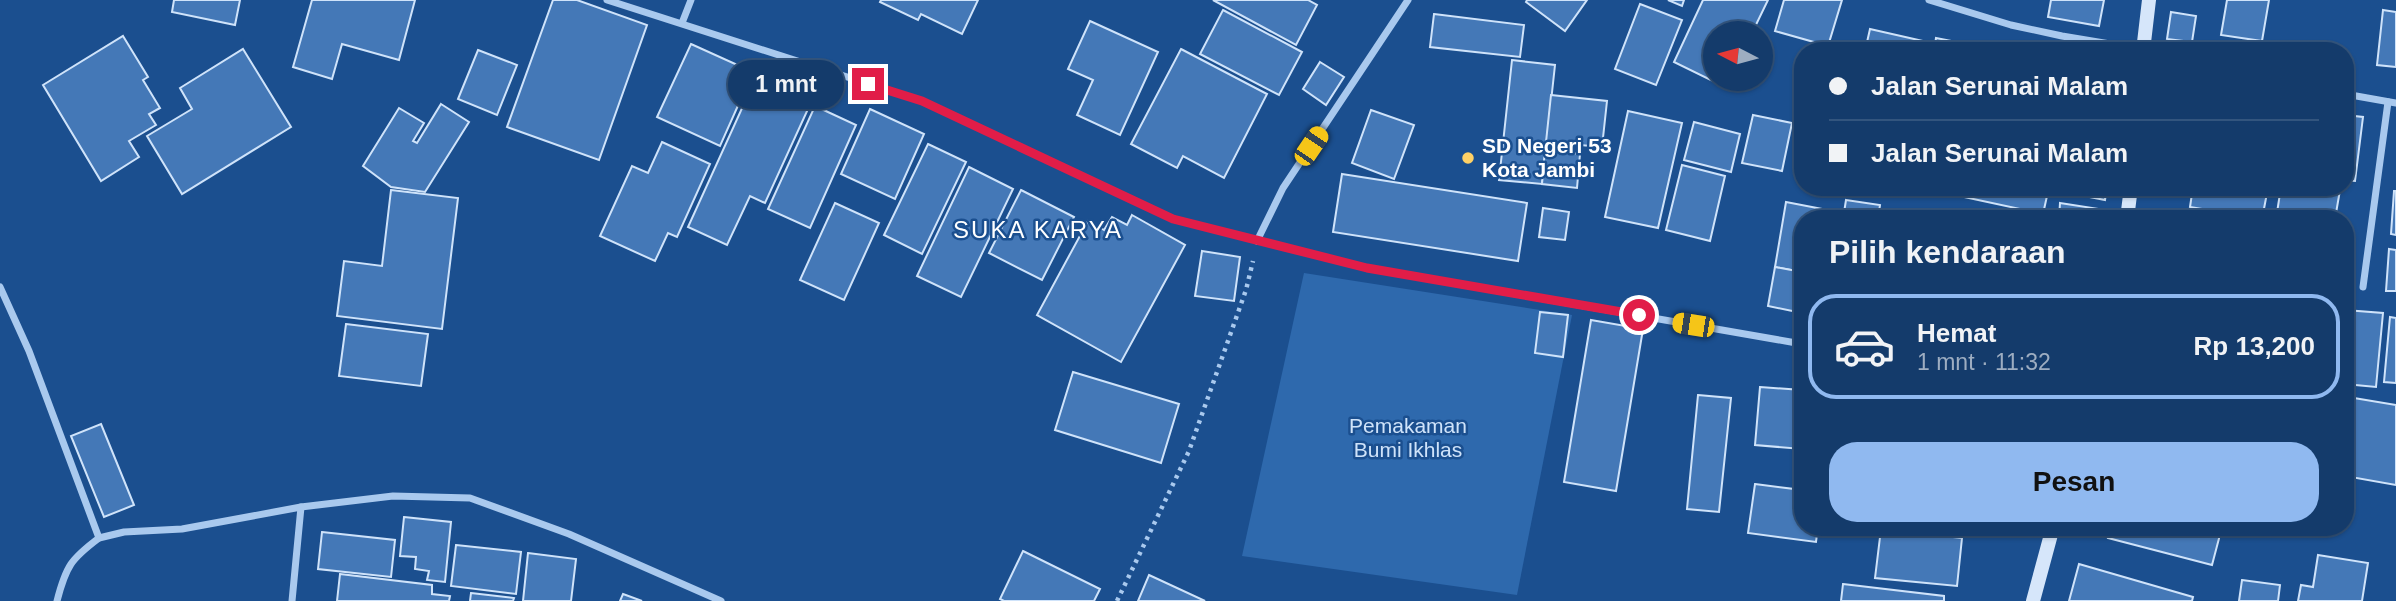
<!DOCTYPE html>
<html lang="id">
<head>
<meta charset="utf-8">
<style>
	:root { --surface:#143b6b; --page:#1d4271; --text:#f1f3f6; --muted:#9dadc1; --line:#33557e; --accent:#90b9f0 }
	body { margin:0; font-family:Helvetica,sans-serif; background:var(--page); color:var(--text); height:100vh; display:flex; flex-direction:column; font-size:26px; white-space:nowrap }
	* { box-sizing:border-box; margin:0 }
	p { font-size:23px; color:var(--muted) }
	.icon { flex:none; width:38px; height:38px; fill:none; stroke:currentColor; stroke-width:2; stroke-linecap:round; stroke-linejoin:round }
	.map { position:relative; flex:1; overflow:hidden }
	.details { position:absolute; left:1794px; top:210px; width:560px; height:326px; display:flex; flex-direction:column; background:var(--surface); border-radius:28px; box-shadow:0 2px 5px #0004,0 0 0 2px var(--line) }
	.details>* { flex:none }
	.banner { position:absolute; left:1794px; top:42px; width:560px; height:154px; border-radius:28px; box-shadow:0 2px 5px #0004,0 0 0 2px var(--line); display:grid; align-content:center; height:154px; padding:0 35px; background:var(--surface) }
	.needle { width:46px; rotate:276deg }
	.fabs { position:absolute; left:1703px; top:21px; display:grid; gap:14px }
	.fabs a { display:grid; place-items:center; width:70px; height:70px; border-radius:50%; background:var(--surface); box-shadow:0 2px 5px #0004,0 0 0 2px var(--line); font-size:35px }
	.end { position:absolute; width:32px; height:32px; margin:-16px; border:9px solid #e11d48; background:#fff; box-shadow:0 0 0 4px #fff }
	.from { border-radius:50% }
	.bubble { position:absolute; height:49px; border-radius:24px; background:var(--surface); box-shadow:0 2px 5px #0004,0 0 0 2px var(--line); font-size:23px; font-weight:700; line-height:49px; text-align:center }
	.car { position:absolute; width:21px; height:42px; margin:-21px -10px; border-radius:9px; box-shadow:0 0 5px 2px #0007; background:linear-gradient(#f5c518 24%,#345 0 40%,#f5c518 0 76%,#345 0 86%,#f5c518 0) }
	.banner b { display:flex; align-items:center; gap:24px; height:66px; font-size:26px }
	.banner b+b { border-top:2px solid var(--line) }
	.banner i { width:18px; height:18px; background:var(--text) }
	ul { padding:0; list-style:none }
	li { display:flex; align-items:center; gap:21px; height:105px; margin:0 14px 10px; padding:0 21px; border:4px solid var(--line); border-radius:28px }
	li div { flex:1 }
	li b { display:block; font-size:26px }
	li em { font-style:normal; font-weight:700 }
	li.current { border-color:var(--accent) }
	li>.icon { width:63px; height:63px; stroke-width:1.5 }
	h2 { padding:0 35px; font-size:32px; line-height:84px }
	.action { display:flex; gap:14px; margin-top:auto; padding:14px 35px }
	.action a { flex:1; height:80px; border-radius:28px; background:var(--accent); color:#111; font-size:28px; font-weight:700; line-height:80px; text-align:center }
	.map>svg:first-child { display:block }
	.green { fill:#2e69ad }
	.building { fill:#4478b7; stroke:#cfe3fa; stroke-width:2 }
	.lines { fill:none; stroke-linecap:round; stroke-linejoin:round }
	.path { stroke:#a9c9ee; stroke-width:4.5; stroke-dasharray:3.5 5; stroke-linecap:butt }
	.street { stroke:#a9c9ee; stroke-width:7 }
	.secondary { stroke:#d6e6fa; stroke-width:14 }
	.route { stroke:#e11d48; stroke-width:9 }
	.poi-dot { fill:#ffd166; stroke:#1b4f8f; stroke-width:2.5 }
	.labels { text-anchor:middle; stroke-width:5; stroke-linejoin:round; paint-order:stroke }
	.poi-label { font-size:21px; font-weight:bold; fill:#fff; stroke:#1b4f8f; text-anchor:start }
	.park-label { font-size:21px; fill:#cfe3fa; stroke:#1b4f8f }
	.quarter-label { font-size:24px; letter-spacing:2px; fill:#fff; stroke:#1b4f8f }
</style>
</head>
<body>
<div class="map">
<svg width="2396" height="601" viewBox="0 0 2396 601">
	<rect width="100%" height="100%" fill="#1b4f8f"/>
	<path class="green" d="M1304,273L1572,315L1517,595L1242,556Z"/>
	<g class="building">
		<path d="M174,0H240L235,25L172,12Z"/>
		<path d="M312,0H415L399,60L342,44L332,79L293,67Z"/>
		<path d="M553,0H577L647,25L599,160L507,127Z"/>
		<path d="M881,0H978L962,34L921,14L918,20L880,2Z"/>
		<path d="M1213,0H1308L1317,5L1296,45Z"/>
		<path d="M1527,0H1587L1565,31L1526,2Z"/>
		<path d="M1668,0H1684L1682,6Z"/>
		<path d="M1703,0H1768L1752,33H1715V79H1732L1727,88L1674,62Z"/>
		<path d="M1784,0H1842L1828,46L1775,31Z"/>
		<path d="M2051,0H2104L2099,26L2048,17Z"/>
		<path d="M2227,0H2269L2262,41L2221,35Z"/>
		<path d="M1640,4L1682,20L1656,85L1615,69Z"/>
		<path d="M1223,10L1302,52L1279,95L1200,54Z"/>
		<path d="M2383,10L2396,12V67L2377,65Z"/>
		<path d="M2171,12L2196,16L2192,42L2167,39Z"/>
		<path d="M1434,14L1524,25L1520,57L1430,47Z"/>
		<path d="M1090,21L1158,52L1120,135L1077,115L1093,80L1068,69Z"/>
		<path d="M1870,29L1923,41L1921,51H1865Z"/>
		<path d="M123,36L148,77L143,80L160,108L149,114L156,125L129,141L139,157L101,181L43,85Z"/>
		<path d="M1936,38L1972,45L1971,51H1934Z"/>
		<path d="M691,44L753,72L720,146L657,117Z"/>
		<path d="M2088,47L2115,51H2088Z"/>
		<path d="M243,49L291,127L182,194L147,136L192,109L180,88Z"/>
		<path d="M1181,49L1267,94L1224,178L1183,156L1177,168L1131,144Z"/>
		<path d="M478,50L517,65L497,115L458,99Z"/>
		<path d="M1512,60L1555,65L1542,184L1499,180Z"/>
		<path d="M1320,62L1344,77L1326,105L1303,89Z"/>
		<path d="M758,73L798,91L793,102L808,109L765,203L750,196L727,245L688,227Z"/>
		<path d="M1551,95L1607,101L1602,147L1546,142Z"/>
		<path d="M441,104L469,122L425,192L391,187L363,166L399,108L424,123L413,141L417,143Z"/>
		<path d="M815,106L856,125L810,228L768,209Z"/>
		<path d="M870,109L924,134L895,199L841,174Z"/>
		<path d="M1371,110L1414,125L1394,179L1352,163Z"/>
		<path d="M1628,111L1682,123L1658,228L1605,217Z"/>
		<path d="M1753,115L1792,123L1782,171L1742,163Z"/>
		<path d="M2345,115L2363,117L2355,181L2345,180Z"/>
		<path d="M1694,122L1740,134L1731,172L1684,160Z"/>
		<path d="M662,142L710,164L677,237L668,233L655,261L600,236L632,166L648,173Z"/>
		<path d="M928,144L966,162L922,254L884,235Z"/>
		<path d="M1545,150L1580,154L1577,188L1542,184Z"/>
		<path d="M1682,165L1725,176L1710,241L1666,230Z"/>
		<path d="M969,167L1013,189L961,297L917,276Z"/>
		<path d="M1342,174L1527,203L1518,261L1333,232Z"/>
		<path d="M1966,187H2049L2043,214L1964,197Z"/>
		<path d="M2065,187H2107L2105,200L2064,192Z"/>
		<path d="M2193,187H2231L2267,193L2262,219L2190,207Z"/>
		<path d="M2231,187H2268L2267,193Z"/>
		<path d="M2281,187H2322L2340,190L2335,219H2276Z"/>
		<path d="M391,190L458,198L442,329L337,316L344,261L382,266Z"/>
		<path d="M1021,190L1074,217L1042,280L989,253Z"/>
		<path d="M2394,191H2396V235L2391,234Z"/>
		<path d="M1846,200L1880,205L1878,219H1843Z"/>
		<path d="M1786,202L1838,212L1836,219H1802V272L1775,267Z"/>
		<path d="M835,203L879,223L844,300L800,280Z"/>
		<path d="M2060,203L2099,209L2098,219H2059Z"/>
		<path d="M1543,208L1569,212L1565,240L1539,237Z"/>
		<path d="M1896,213L1922,219H1895Z"/>
		<path d="M1132,215L1185,245L1121,362L1037,315L1088,221L1104,230L1112,217L1127,225Z"/>
		<path d="M2389,249L2396,250V291H2386Z"/>
		<path d="M1202,251L1240,257L1234,301L1195,296Z"/>
		<path d="M1775,267L1802,272V313L1768,306Z"/>
		<path d="M2345,310L2383,313L2376,387L2345,384Z"/>
		<path d="M1540,312L1568,315L1563,357L1535,353Z"/>
		<path d="M2390,317L2396,318V383L2384,382Z"/>
		<path d="M1591,320L1643,329L1616,491L1564,482Z"/>
		<path d="M346,324L428,334L421,386L339,376Z"/>
		<path d="M1073,372L1179,404L1161,463L1055,430Z"/>
		<path d="M1760,387L1802,390V449L1755,445Z"/>
		<path d="M1698,395L1731,398L1719,512L1687,509Z"/>
		<path d="M2348,397L2396,405V485L2345,476V419Z"/>
		<path d="M101,424L134,505L104,517L71,436Z"/>
		<path d="M1755,484L1802,490V527H1818L1816,542L1748,533Z"/>
		<path d="M404,517L451,522L445,582L427,580L429,571L415,569L416,557L400,556Z"/>
		<path d="M2111,527H2222L2212,565L2108,538Z"/>
		<path d="M1881,529L1962,538L1957,586L1875,578Z"/>
		<path d="M322,532L395,540L391,577L318,569Z"/>
		<path d="M456,545L521,552L516,594L451,586Z"/>
		<path d="M1023,551L1100,589L1094,601H1004L1000,599Z"/>
		<path d="M528,553L576,559L571,601H523Z"/>
		<path d="M2318,555L2368,563L2362,601H2298L2301,585L2313,587Z"/>
		<path d="M2079,564L2193,597L2192,601H2069Z"/>
		<path d="M340,574L432,585V594L450,596L449,601H337Z"/>
		<path d="M1149,575L1205,601H1138Z"/>
		<path d="M2242,580L2280,585L2278,601H2239Z"/>
		<path d="M1843,584L1944,596V601H1841Z"/>
		<path d="M471,593L514,598L513,601H470Z"/>
		<path d="M623,594L642,601H620Z"/>
	</g>
	<g class="lines">
		<path class="path" d="M1117,601L1189,451L1246,290L1253,261"/>
		<g class="street">
			<path d="M607,0L922,101L1173,219L1367,268L1802,344"/>
			<path d="M1929,0L2011,25L2062,36L2152,51"/>
			<path d="M682,23L691,0"/>
			<path d="M2345,94L2396,103"/>
			<path d="M1257,241L1283,188L1408,0"/>
			<path d="M0,287L29,351L99,538C71,559 66,566 57,601"/>
			<path d="M2363,287L2388,102"/>
			<path d="M99,538L124,532L182,529L301,507L393,496L470,498L569,534L721,601"/>
			<path d="M292,601L301,507"/>
		</g>
		<g class="secondary">
			<path d="M2143,51L2149,0"/>
			<path d="M2127,219L2131,187"/>
			<path d="M2033,601L2053,527"/>
		</g>
	</g>
	<g class="lines">
		<path class="route" d="M868,84L922,101L1173,219L1367,268L1639,315"/>
	</g>
	<circle class="poi-dot" cx="1468" cy="158" r="7"/>
	<g class="labels">
		<g class="poi-label">
			<text x="1482" y="153">SD Negeri 53<tspan x="1482" dy="24">Kota Jambi</tspan></text>
		</g>
		<g class="park-label">
			<text x="1408" y="433">Pemakaman<tspan x="1408" dy="24">Bumi Ikhlas</tspan></text>
		</g>
		<g class="quarter-label">
			<text x="1038" y="238">SUKA KARYA</text>
		</g>
	</g>
</svg>
<div class="fabs">
<a><svg class="needle" viewBox="-14 -14 28 28"><path d="M0-13l5 13h-10z" fill="#e53935"/><path d="M0 13l5-13h-10z" fill="#9dadc1"/></svg></a>
</div>
<i class="end from" style="left:1639px;top:315px"></i>
<i class="end" style="left:868px;top:84px"></i>
<div class="bubble" style="left:728px;top:60px;width:116px">1 mnt</div>
<i class="car" style="left:1311px;top:146px;rotate:34deg"></i>
<i class="car" style="left:1693px;top:325px;rotate:279deg"></i>
<div class="banner">
<b><i class="from"></i>Jalan Serunai Malam</b>
<b><i></i>Jalan Serunai Malam</b>
</div>
<section class="details">
<h2>Pilih kendaraan</h2>
<ul>
<li class="current"><svg class="icon" aria-label="car" viewBox="0 0 24 24"><path d="M5 17H2v-5l4-1 3-4h7l3 4 3 1v5h-3M9 17h6M6 11h13"/><circle cx="7" cy="17" r="2"/><circle cx="17" cy="17" r="2"/></svg><div><b>Hemat</b><p>1 mnt · 11:32</p></div><em>Rp 13,200</em></li>
</ul>
<div class="action"><a>Pesan</a></div>
</section>
</div>
</body>
</html>
